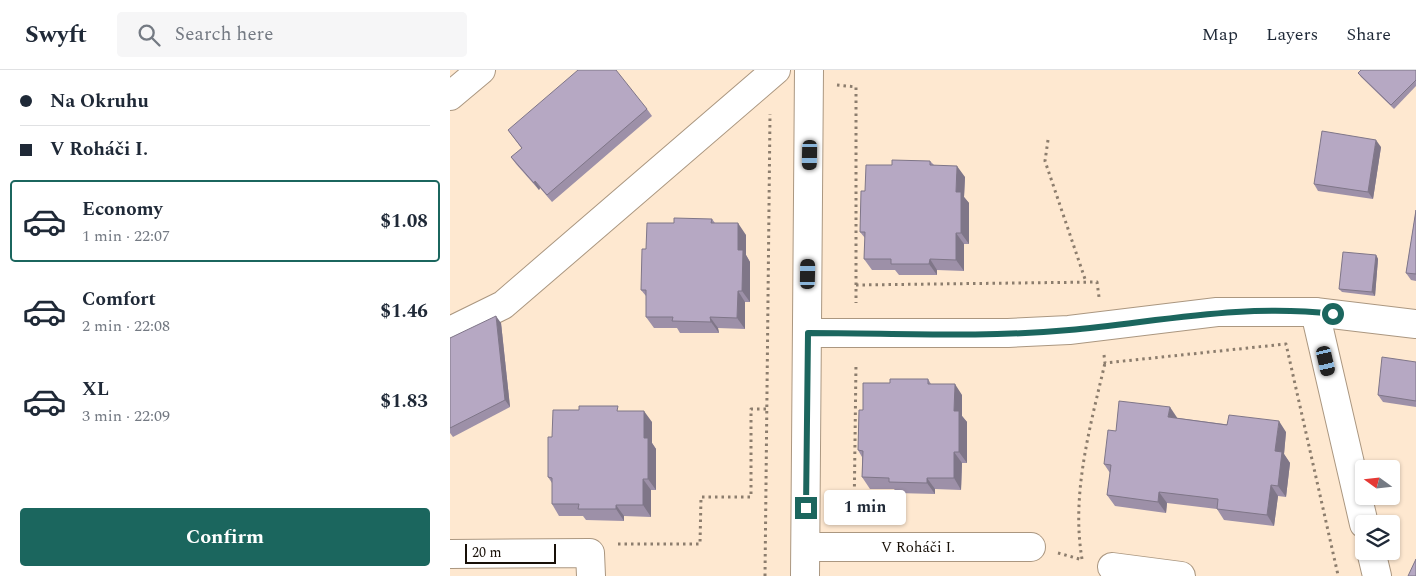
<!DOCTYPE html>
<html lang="en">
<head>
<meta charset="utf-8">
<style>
	:root { --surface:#fff; --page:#f6f6f7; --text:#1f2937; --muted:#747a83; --line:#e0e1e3; --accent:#1b665e }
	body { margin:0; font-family:Spectral,serif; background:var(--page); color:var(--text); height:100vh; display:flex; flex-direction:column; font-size:19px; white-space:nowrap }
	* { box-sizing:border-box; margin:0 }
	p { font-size:16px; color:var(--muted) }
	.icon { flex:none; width:28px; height:28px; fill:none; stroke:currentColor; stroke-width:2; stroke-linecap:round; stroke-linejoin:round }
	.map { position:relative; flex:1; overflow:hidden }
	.side { display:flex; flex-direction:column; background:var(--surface); width:450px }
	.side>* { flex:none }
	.hud { display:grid; align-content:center; height:110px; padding:0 20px; background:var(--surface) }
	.needle { width:32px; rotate:285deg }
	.tools { position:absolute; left:905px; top:390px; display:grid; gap:10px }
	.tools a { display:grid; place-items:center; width:45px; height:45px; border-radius:5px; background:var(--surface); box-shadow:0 1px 4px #0004; font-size:25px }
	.scale { position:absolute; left:15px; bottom:12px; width:91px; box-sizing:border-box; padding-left:5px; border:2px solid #181008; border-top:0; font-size:14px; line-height:18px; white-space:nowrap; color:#181008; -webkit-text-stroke:4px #fff; paint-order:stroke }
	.end { position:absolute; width:22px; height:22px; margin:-11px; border:6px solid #1b665e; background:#fff; box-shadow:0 0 0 2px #fff }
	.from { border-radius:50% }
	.bubble { position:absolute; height:35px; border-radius:5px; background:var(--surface); box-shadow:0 1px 4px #0004; font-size:16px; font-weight:700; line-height:35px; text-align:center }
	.car { position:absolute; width:15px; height:30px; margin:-15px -8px; border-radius:6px; box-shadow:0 0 4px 1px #0007; background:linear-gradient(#222 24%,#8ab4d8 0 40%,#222 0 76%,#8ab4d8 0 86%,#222 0) }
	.hud b { display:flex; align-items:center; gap:18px; height:48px; font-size:19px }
	.hud b+b { border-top:1px solid var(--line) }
	.hud i { width:12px; height:12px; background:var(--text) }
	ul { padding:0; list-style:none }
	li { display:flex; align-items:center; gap:15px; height:82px; margin:0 10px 8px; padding:0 10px; border:2px solid transparent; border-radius:5px }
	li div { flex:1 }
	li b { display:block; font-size:19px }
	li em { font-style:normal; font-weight:700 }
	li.selected { border-color:var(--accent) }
	li>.icon { width:45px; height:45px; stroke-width:1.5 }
	.primary-button { display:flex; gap:10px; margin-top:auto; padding:10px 20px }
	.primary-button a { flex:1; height:58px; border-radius:5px; background:var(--accent); color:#fff; font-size:20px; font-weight:700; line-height:58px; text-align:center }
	header { display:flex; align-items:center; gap:30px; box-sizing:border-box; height:70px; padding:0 25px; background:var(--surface); border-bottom:1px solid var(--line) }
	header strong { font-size:24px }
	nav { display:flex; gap:28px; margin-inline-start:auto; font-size:18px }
	.search { width:350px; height:45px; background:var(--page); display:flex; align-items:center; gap:12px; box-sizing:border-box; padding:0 18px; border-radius:5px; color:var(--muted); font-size:19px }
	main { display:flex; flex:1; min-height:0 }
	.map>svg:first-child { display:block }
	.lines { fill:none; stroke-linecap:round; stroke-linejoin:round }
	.minor-casing { stroke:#ab9780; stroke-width:30 }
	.major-casing { stroke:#ab9780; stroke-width:30 }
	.path { stroke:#8c7d6d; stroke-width:3; stroke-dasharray:2.5 4; stroke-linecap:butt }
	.minor { stroke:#fff; stroke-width:28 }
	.major { stroke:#fff; stroke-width:28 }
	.wall { fill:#9d90a8 }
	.shaded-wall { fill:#7f7688 }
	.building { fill:#b6a8c3; stroke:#7f7688 }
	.route { stroke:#1b665e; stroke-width:6 }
	.labels { text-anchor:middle; stroke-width:4; stroke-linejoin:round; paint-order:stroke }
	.street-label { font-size:15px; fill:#181008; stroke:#fff }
</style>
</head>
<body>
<header>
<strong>Swyft</strong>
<div class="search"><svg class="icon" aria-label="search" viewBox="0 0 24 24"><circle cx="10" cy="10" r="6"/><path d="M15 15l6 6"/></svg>Search here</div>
<nav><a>Map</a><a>Layers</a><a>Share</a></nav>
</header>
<main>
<section class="side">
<div class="hud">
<b><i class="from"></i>Na Okruhu</b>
<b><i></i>V Roháči I.</b>
</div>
<ul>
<li class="selected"><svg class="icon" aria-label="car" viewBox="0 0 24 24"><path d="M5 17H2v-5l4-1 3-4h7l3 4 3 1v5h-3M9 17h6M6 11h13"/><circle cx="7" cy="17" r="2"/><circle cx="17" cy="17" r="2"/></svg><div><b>Economy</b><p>1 min · 22:07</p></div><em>$1.08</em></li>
<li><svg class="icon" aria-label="car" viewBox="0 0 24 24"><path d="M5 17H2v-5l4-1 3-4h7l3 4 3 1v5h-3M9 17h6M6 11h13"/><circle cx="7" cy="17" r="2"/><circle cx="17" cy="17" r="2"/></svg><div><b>Comfort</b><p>2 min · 22:08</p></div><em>$1.46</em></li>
<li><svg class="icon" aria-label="car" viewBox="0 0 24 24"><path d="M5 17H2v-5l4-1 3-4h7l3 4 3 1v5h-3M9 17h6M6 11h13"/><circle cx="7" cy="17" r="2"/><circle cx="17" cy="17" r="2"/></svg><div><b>XL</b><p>3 min · 22:09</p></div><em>$1.83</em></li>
</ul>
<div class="primary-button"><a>Confirm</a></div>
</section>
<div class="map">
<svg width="966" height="506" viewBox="0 0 966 506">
	<rect width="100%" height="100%" fill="#fee8d0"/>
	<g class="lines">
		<g class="minor-casing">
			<g id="minor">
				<path d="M865,242L914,454"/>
				<path d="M0,261L53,235L326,0"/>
				<path d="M358,263H558L619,260L767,242H865L966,254"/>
				<path d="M356,477H581"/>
				<path d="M921,481L927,506"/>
				<path d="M0,484L140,483L141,506"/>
				<path d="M662,497L731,506"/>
				<path d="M355,506L359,0"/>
			</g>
		</g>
		<g class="major-casing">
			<path id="major" d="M0,26L31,0"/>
		</g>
		<g class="path">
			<path d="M387,15L406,17V233"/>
			<path d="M598,70L595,91L636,212"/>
			<path d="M406,215L647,212L649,227"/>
			<path d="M654,285L655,293L836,274L888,505"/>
			<path d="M404,449L406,293"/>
			<path d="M168,474H250L251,427H301V339H317"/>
			<path d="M608,483L633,490"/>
			<path d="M632,489C621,424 640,357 655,293"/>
			<path d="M315,506L320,44"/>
		</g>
		<use href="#minor" class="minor"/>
		<use href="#major" class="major"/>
	</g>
	<g class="wall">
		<path d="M966,0V16L944,39L911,7L908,3Z"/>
		<path d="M197,39L202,46L102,132L90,118L89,120L66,94L61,87L72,79L58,60Z"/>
		<path d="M931,77L923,129L868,121L864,114Z"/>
		<path d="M480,91L484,95L515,107L514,127L519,133V174H514V201L487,200V205H449L445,200H422L414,189L415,168L410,162L415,121L442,95Z"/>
		<path d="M966,140V211L961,210L956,203Z"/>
		<path d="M262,149L265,153L296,165V185L300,192V232H295V259L268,258L269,263H230L227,258H204L196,247V226L191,220L196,179L224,153Z"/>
		<path d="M926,185L928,189L925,226L892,222L889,219Z"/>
		<path d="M51,253L60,337L3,367L0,363V268Z"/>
		<path d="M966,292V337L933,332L928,325Z"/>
		<path d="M478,309L481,314L512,325V346L517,352V393H512L511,420L485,419V424L447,423L444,419H420L412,407V387L408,380L413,340L440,313Z"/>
		<path d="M171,341L202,352V373L206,379V420H201V447L174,446V451L136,450L133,446H109L102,434V413L98,407Z"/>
		<path d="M728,348L836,362L834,384L840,393L836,427L828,426L824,456L774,450L767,439L717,433L716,443L665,436L657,425L660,403L654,394Z"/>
	</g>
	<g class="shaded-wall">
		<path d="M926,70L931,77L923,129L918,122Z"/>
		<path d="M507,96L515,107L514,127L519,133V174L511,163L506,122Z"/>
		<path d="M85,111L90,118L89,120L84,113Z"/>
		<path d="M288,153L296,165V185L300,192V232L292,221L288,180Z"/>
		<path d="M506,163L514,174V201L506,190Z"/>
		<path d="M926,185L928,189L925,226L922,222Z"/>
		<path d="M480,189L487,200V205L479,194Z"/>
		<path d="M288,221L295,232V259L287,248Z"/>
		<path d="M46,246L51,253L60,337L55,330Z"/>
		<path d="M260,247L268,258L269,263L261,252Z"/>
		<path d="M505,314L512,325V346L517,352V393L509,382L504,341Z"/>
		<path d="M720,337L728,349L718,347Z"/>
		<path d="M194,341L202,352V373L206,379V420L198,409L194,368Z"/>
		<path d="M829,351L836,362L834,384L840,393L836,427L828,416L825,381Z"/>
		<path d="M504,382L512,393L511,420L504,408Z"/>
		<path d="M477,408L485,419V424L477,413Z"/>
		<path d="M193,409L201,420V447L193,435Z"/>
		<path d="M821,415L828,426L824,456L817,445Z"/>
		<path d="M709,422L717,433L716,443L708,432Z"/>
		<path d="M166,435L174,446V451L166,439Z"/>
	</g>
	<g class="building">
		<path d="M128,0H166L197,39L97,125L85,111L84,113L61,87L72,78L58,60Z"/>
		<path d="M911,0H966V10L941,35L908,3Z"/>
		<path d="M872,61L926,70L918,122L864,114Z"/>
		<path d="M442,90L480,91V95L507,96L506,122H511V163H506V190L480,189L479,194H441V189H414L415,162H410L411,121H415L416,95H442Z"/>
		<path d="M966,140V204L956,203Z"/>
		<path d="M224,148L262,149L261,153H288V180H293L292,221H288L287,248L260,247L261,252L222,251L223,247H196V220H191L192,179H196L197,153H224Z"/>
		<path d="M893,182L926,185L922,222L889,219Z"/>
		<path d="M46,246L55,330L0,358V268Z"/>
		<path d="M932,287L966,292V331L928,325Z"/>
		<path d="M440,309H478V314H505L504,341H509V382H504V408H477V413L439,412V408L412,407L413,381L408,380L409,340H413V313H440Z"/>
		<path d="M669,331L720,337L718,347L777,355L779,345L829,351L825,381L832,382L828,416L821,415L817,445L767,439L768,429L709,422L708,432L657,425L661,395L654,394L658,360L666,361Z"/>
		<path d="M129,336H168L167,341H194V368H198V409H193V435H166V439H128L129,434H102V408L98,407V367H102L103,340H129Z"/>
		<path d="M966,489V506H958Z"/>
	</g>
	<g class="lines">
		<path class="route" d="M356,438L358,263C445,263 533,268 619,260C707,252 794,233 883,244"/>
	</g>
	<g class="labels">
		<g class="street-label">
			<text x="468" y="482">V Roháči I.</text>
		</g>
	</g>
</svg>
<div class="tools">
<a><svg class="needle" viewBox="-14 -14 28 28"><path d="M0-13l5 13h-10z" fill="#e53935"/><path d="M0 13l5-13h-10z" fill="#747a83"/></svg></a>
<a><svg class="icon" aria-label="layers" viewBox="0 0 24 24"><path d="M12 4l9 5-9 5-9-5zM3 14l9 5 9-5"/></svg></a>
</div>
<div class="scale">20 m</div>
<i class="end from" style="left:883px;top:244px"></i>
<i class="end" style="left:356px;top:438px"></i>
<div class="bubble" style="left:374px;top:420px;width:82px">1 min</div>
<i class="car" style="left:360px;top:85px;rotate:181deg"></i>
<i class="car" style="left:358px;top:204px;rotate:1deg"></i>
<i class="car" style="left:876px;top:291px;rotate:167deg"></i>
</div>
</main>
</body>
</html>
